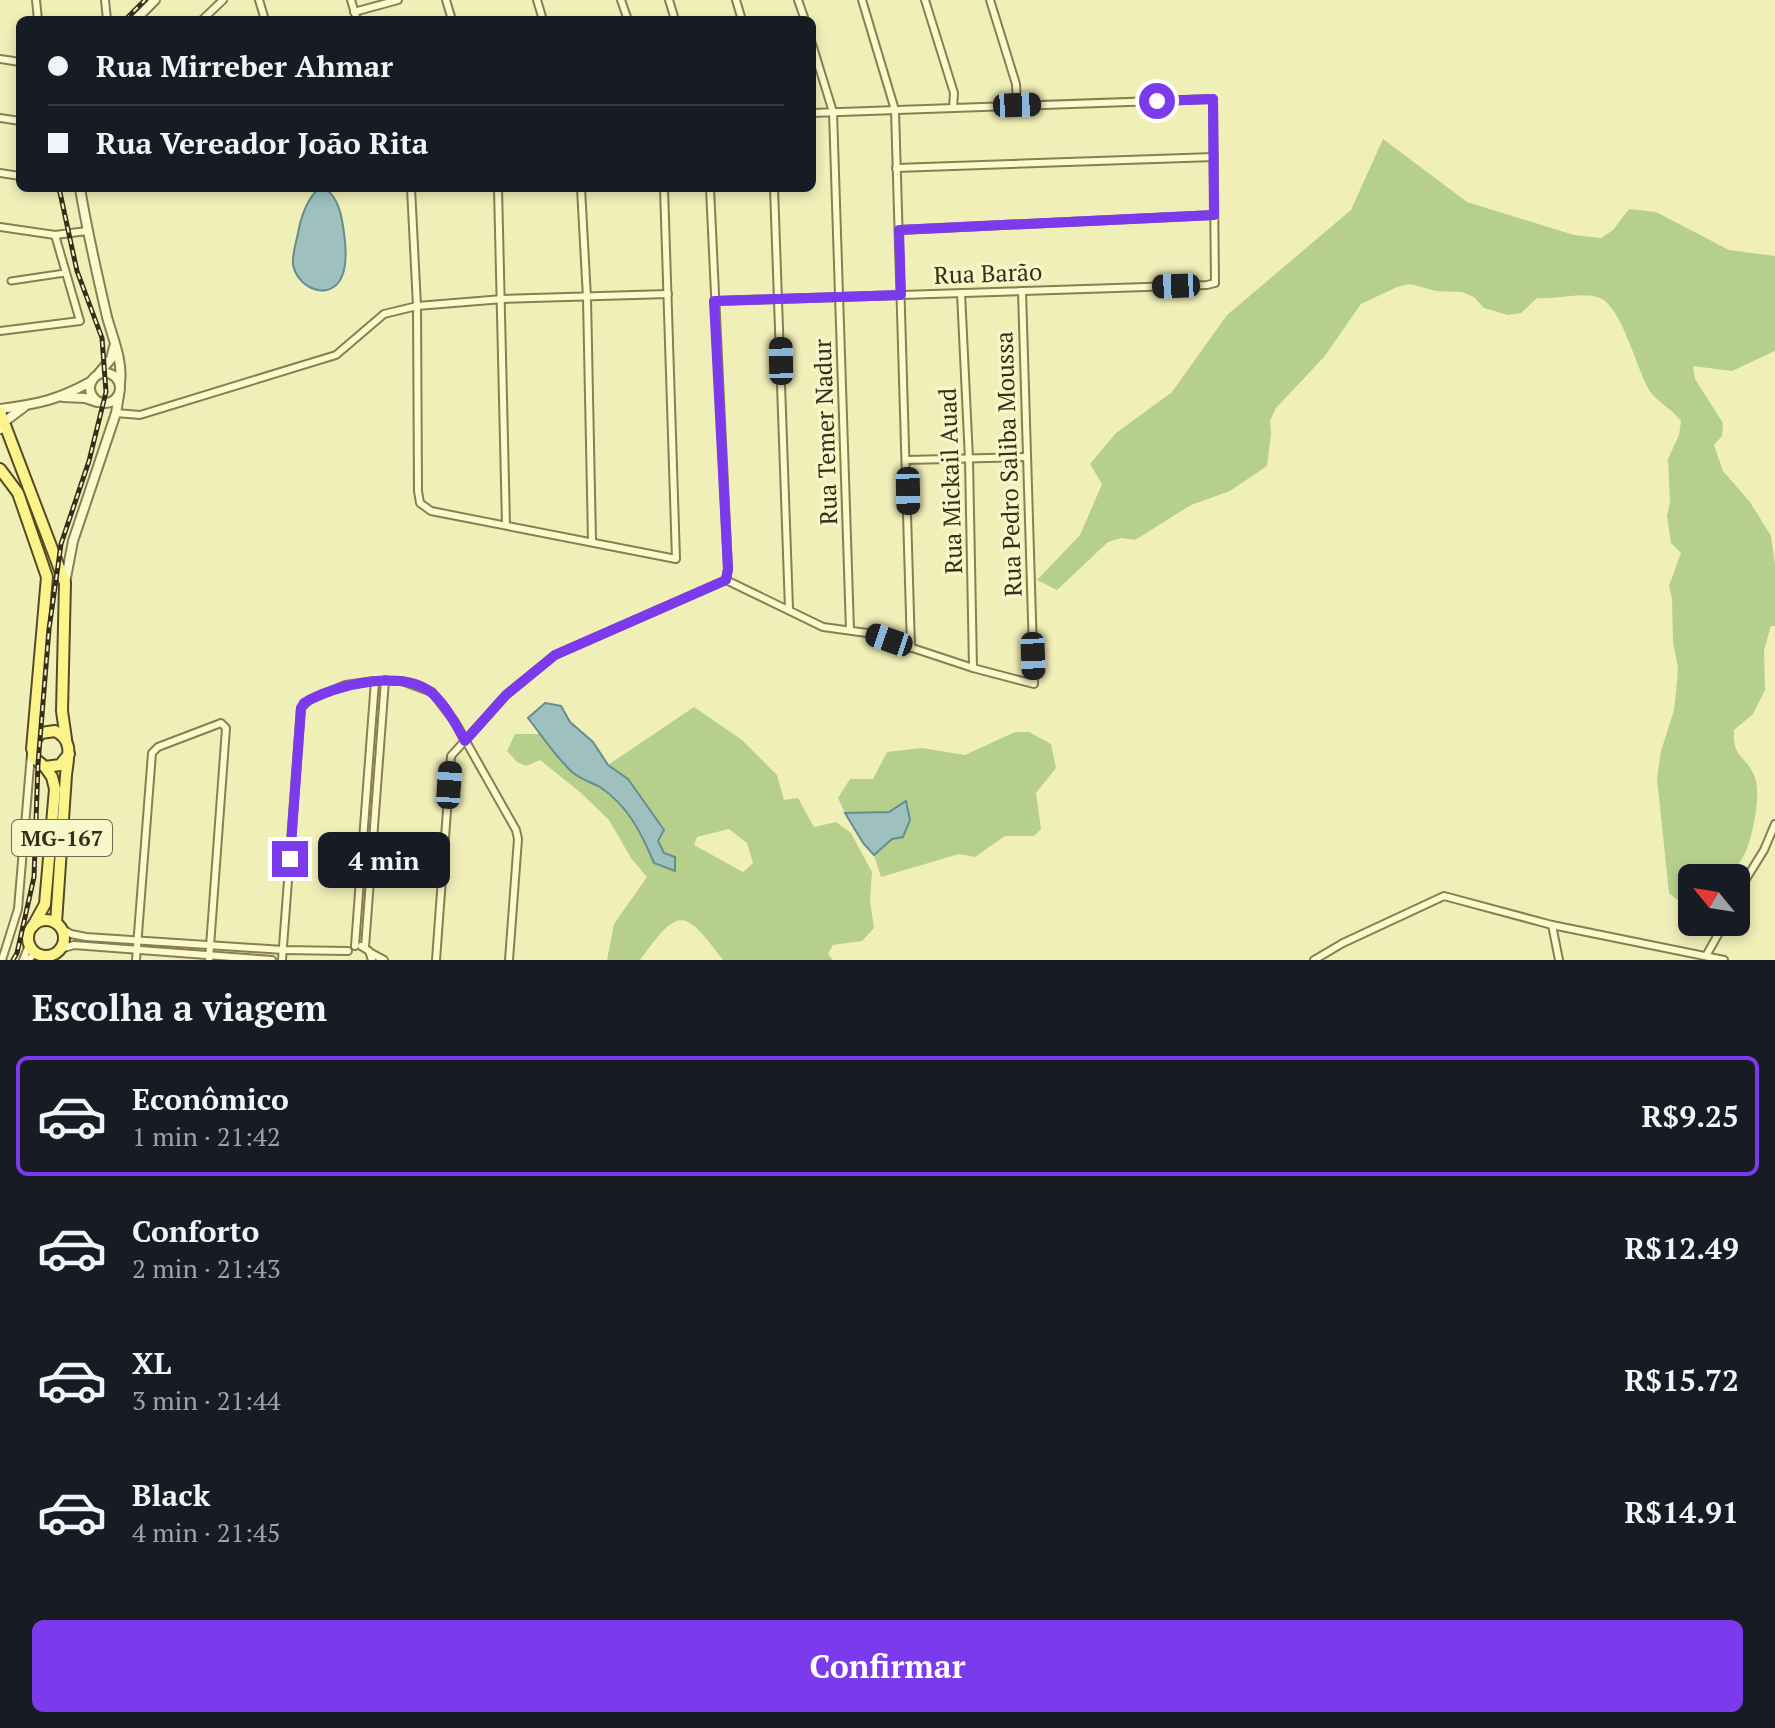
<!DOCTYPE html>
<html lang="pt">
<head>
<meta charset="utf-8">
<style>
	:root { --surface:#171b24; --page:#20242c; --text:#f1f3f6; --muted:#9ea1a6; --line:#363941; --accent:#7c3aed }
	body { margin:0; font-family:"PT Serif",serif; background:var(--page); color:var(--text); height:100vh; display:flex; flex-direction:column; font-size:30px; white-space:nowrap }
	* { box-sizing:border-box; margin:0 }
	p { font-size:26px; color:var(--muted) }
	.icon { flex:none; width:44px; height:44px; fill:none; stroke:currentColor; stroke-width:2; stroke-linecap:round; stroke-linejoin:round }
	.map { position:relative; height:960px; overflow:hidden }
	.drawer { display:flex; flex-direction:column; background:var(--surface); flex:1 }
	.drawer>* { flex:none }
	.hud { position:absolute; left:16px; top:16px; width:800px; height:176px; border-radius:12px; box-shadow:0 4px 12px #0003; display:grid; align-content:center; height:176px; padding:0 32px; background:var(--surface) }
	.needle { width:52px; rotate:300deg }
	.tools { position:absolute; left:1678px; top:864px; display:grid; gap:16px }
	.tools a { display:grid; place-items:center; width:72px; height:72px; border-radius:12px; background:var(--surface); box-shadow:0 4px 12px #0003; font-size:40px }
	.end { position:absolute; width:36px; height:36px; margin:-18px; border:10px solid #7c3aed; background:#fff; box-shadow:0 0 0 4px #fff }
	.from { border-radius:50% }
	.bubble { position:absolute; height:56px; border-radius:12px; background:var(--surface); box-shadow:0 4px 12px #0003; font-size:26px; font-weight:600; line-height:56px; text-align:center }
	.car { position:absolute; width:24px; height:48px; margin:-24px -12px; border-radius:10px; box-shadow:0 0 6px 2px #0007; background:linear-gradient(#222 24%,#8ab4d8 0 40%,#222 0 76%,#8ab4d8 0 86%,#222 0) }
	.hud b { display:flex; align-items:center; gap:28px; height:76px; font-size:30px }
	.hud b+b { border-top:2px solid var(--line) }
	.hud i { width:20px; height:20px; background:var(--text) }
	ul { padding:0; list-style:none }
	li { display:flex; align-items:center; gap:24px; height:120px; margin:0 16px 12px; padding:0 16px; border:4px solid transparent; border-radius:12px }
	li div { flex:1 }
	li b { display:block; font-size:30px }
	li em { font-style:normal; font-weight:600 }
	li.current { border-color:var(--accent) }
	li>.icon { width:72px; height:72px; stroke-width:1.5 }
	h2 { padding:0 32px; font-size:36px; line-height:96px }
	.button { display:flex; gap:16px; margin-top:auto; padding:16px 32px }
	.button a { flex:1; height:92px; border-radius:12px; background:var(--accent); color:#fff; font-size:32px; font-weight:600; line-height:92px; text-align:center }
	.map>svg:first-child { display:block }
	.green { fill:#b6d08c; fill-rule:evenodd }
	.water { fill:#9ec1c0; stroke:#658e8f; stroke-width:2 }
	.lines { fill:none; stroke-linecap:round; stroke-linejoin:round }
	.pedestrian-casing { stroke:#897d52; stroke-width:9 }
	.minor-casing { stroke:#897d52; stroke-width:10 }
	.tertiary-casing { stroke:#897d52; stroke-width:12 }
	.primary-casing { stroke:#554928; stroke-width:14 }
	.pedestrian { stroke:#fcfacc; stroke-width:5 }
	.minor { stroke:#fcfacc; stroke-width:6 }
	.tertiary { stroke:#fcfacc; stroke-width:8 }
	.primary { stroke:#faf48b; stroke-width:10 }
	.rail-casing { stroke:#362e19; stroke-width:5 }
	.rail { stroke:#f8f7c9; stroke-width:2; stroke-dasharray:6; stroke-linecap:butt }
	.route { stroke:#7c3aed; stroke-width:10 }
	.labels { text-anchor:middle; stroke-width:6; stroke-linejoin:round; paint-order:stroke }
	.shield { fill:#f8f7c9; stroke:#706a4e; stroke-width:2 }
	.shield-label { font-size:22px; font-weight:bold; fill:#362e19 }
	.street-label { font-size:24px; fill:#362e19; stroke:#f8f7c9 }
</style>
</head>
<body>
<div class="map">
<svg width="1775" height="960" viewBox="0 0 1775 960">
	<rect width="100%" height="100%" fill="#f1efb8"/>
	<g class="green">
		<path d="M1383,139L1467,202L1574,235L1601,238L1613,230L1629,209L1656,212L1729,250L1775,256V351L1732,371L1693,366L1695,379L1723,423L1722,436L1714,445L1723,471L1750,502L1771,536L1775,564V626H1771L1764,650L1765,690L1753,714L1734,730C1732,757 1745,755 1754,775C1762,791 1753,835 1746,851C1742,860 1735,869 1729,878H1692V906L1680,902L1669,893L1657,778L1661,751L1674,710L1677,682L1678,668L1673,642L1672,599L1669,586L1681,553L1671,543L1667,516L1670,502L1668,459L1679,435L1681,421C1672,409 1657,402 1649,390C1637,369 1621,306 1600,298C1582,291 1557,300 1537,298L1521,313L1508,315L1484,308L1474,297L1462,292L1436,291L1410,284L1397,287L1361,304L1324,357L1276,408L1270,421L1271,434L1267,466L1230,491L1191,505L1135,540L1121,538L1108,542L1057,590L1037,580L1080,535L1102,484L1090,464L1116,433L1172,392L1227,315L1351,210Z"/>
		<path d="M694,707L742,740L777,775L784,800L798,798L814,827L836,822L851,833L872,872L870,900L874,928L862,941L833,945L828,954L833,960H723C683,907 679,907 640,960H607L614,924L647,877L631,858L609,820L581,793L540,760L526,766L517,762L507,751L515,734H540L574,774L600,787L627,810L642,834L654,863L664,853L658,841L663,830L628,779L608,765ZM729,829L747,843L753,863L743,872L694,845L697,837Z"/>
		<path d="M1015,732H1029L1051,744L1056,768L1036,793L1041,829L1034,836H1005L975,857L959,854L881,877L874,855L892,839L906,802L889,812L845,813L838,798L850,779H873L887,752L922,748L965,755Z"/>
	</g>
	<g class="water">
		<path d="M318,189H325C339,197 342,218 344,233C346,247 348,269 339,282C324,301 296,285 293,264C292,255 296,243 298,233C301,217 306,201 318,189Z"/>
		<path d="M545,703L561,706L570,722L593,742L608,765L628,779L664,830L658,841L664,853L675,857V871L654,863C641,832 628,806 600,787C591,782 580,779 572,772C556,757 542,736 528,718Z"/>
		<path d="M906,801L910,820L903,837L892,839L874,855L863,843L845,813L889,812Z"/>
	</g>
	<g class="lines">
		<g class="pedestrian-casing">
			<path id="pedestrian" d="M11,281L65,273"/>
		</g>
		<g class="minor-casing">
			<g id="minor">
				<path d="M36,0L38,20"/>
				<path d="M105,0L107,20"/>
				<path d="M259,0L265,20"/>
				<path d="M351,0L357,20"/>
				<path d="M446,0L452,20"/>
				<path d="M537,0L543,20"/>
				<path d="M621,0L628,20"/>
				<path d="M669,0L675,20"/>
				<path d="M736,0L742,20"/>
				<path d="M798,0L805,20"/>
				<path d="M862,0L895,110L911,648"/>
				<path d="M925,0L954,93L953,108"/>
				<path d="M990,0L1016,84L1017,105"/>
				<path d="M354,12L398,0"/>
				<path d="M202,20L223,0"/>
				<path d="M812,44L833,112L850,630"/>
				<path d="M0,59L20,62"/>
				<path d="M0,118L20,121"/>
				<path d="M896,168L1214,157"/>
				<path d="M0,173L20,176"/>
				<path d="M411,188L417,306L418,491L420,503L431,511L676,559L664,188"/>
				<path d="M498,188L506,525"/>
				<path d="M581,188L587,298L592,541"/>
				<path d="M710,188L728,569L726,580"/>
				<path d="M774,188L789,609"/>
				<path d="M0,227L55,235L87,231"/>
				<path d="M899,230L1214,215"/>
				<path d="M961,293L969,459L973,668"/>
				<path d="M714,301L1207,285L1215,283L1213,99L812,113"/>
				<path d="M0,331L80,321L55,235"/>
				<path d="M116,413L140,415L336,355L384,314L417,306L503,299L668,294"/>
				<path d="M907,460L1026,457"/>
				<path d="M726,580L823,627L867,633L973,668L1034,684L1022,291"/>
				<path d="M1736,895L1764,850L1775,824"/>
				<path d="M1552,925L1559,960"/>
				<path d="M61,928L71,934L86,937L283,950L348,951"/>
				<path d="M355,946L375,681"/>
				<path d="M361,946L369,951L372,960"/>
				<path d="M365,947L385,680"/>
				<path d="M60,949L74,945L272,960"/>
				<path d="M371,953L384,960"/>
				<path d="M1706,956L1725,922"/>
				<path d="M2,960L18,909L31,754"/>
				<path d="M23,960L29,945"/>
				<path d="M28,960L35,953"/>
				<path d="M136,960L152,753L158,747L221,723L226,728L209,960"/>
				<path d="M282,960L301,708L309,700L345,685L375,681H402L432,692L455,722L516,830L518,839L509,960"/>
				<path d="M436,960L451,756L506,695L555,655L726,580"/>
				<path d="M1314,960L1343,943L1444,896L1552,925L1724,960"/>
			</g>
		</g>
		<g class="tertiary-casing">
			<g id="tertiary">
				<path d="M135,20L155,0"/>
				<path d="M80,188C87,231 97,274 107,317C113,339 123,361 120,383"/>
				<circle cx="105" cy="388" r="15"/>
				<path d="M99,373L111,359L114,347"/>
				<path d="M63,397L85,398L97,402"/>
				<path d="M0,409C38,404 58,400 92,381"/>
				<path d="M0,429L4,422L24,407"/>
				<path d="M65,583L73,541L116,413L119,395"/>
			</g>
		</g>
		<g class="primary-casing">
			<g id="primary">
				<path d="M0,412L65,583L62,711L66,739"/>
				<path d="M0,469L18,493L47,577L32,749"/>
				<circle cx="46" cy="938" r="18"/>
				<path d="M56,923L66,775C68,757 74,740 55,731L41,733L33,742V757L45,767L60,765L69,754"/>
				<path d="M33,926L45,904L55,789L52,777L45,767"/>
			</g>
		</g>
		<use href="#pedestrian" class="pedestrian"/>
		<use href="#minor" class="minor"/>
		<use href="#tertiary" class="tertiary"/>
		<use href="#primary" class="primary"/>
		<g class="rail-casing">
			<g id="rail">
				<path d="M125,20L145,0"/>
				<path d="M13,960L17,953L34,877L38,764L49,629L58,566L61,544L89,461L106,392L102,338L77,271L59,188"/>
			</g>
		</g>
		<use href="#rail" class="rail"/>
	</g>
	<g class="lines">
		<path class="route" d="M290,859L301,708L304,703C333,685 406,667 434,695C447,707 456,725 465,741L506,695L555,655L726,580L728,569L714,301L901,295L899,230L1214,215L1213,99L1157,101"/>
	</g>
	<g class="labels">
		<rect class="shield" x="12" y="820" width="100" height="36" rx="6"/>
		<g class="shield-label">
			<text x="62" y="846">MG-167</text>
		</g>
		<g class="street-label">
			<text transform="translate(988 274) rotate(-2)" y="8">Rua Barão</text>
			<text transform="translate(826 432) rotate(-92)" y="8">Rua Temer Nadur</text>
			<text transform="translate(1009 464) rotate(-92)" y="8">Rua Pedro Saliba Moussa</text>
			<text transform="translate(951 481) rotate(-92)" y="8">Rua Mickail Auad</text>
		</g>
	</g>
</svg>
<div class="tools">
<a><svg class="needle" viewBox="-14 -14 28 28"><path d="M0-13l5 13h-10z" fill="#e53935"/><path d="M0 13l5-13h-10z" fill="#9ea1a6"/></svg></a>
</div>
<i class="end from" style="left:1157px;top:101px"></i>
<i class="end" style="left:290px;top:859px"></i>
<div class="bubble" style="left:318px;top:832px;width:132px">4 min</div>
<i class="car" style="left:1017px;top:105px;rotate:88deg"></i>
<i class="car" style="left:1176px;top:286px;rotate:268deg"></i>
<i class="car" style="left:781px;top:361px;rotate:359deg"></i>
<i class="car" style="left:908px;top:491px;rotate:179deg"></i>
<i class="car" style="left:889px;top:640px;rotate:289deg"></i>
<i class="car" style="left:1033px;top:656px;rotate:178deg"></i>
<i class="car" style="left:449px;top:785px;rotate:4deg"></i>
<div class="hud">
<b><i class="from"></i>Rua Mirreber Ahmar</b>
<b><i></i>Rua Vereador João Rita</b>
</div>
</div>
<section class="drawer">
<h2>Escolha a viagem</h2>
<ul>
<li class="current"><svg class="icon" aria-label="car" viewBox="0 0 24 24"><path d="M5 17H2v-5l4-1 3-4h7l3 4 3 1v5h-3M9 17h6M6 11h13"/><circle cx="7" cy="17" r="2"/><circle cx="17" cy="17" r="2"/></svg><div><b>Econômico</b><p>1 min · 21:42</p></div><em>R$9.25</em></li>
<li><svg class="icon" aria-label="car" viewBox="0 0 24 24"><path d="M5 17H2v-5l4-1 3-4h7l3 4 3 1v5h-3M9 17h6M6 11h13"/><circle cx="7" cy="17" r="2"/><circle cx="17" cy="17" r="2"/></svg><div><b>Conforto</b><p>2 min · 21:43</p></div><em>R$12.49</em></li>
<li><svg class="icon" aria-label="car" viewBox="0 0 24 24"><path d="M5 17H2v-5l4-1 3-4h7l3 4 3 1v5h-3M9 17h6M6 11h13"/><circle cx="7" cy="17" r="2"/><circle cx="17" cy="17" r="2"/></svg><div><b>XL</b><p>3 min · 21:44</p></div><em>R$15.72</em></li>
<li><svg class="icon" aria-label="car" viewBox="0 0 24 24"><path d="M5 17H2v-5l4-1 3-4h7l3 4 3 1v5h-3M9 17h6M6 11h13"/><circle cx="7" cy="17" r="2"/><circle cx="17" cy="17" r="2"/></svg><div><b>Black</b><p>4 min · 21:45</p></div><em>R$14.91</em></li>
</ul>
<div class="button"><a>Confirmar</a></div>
</section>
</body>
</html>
